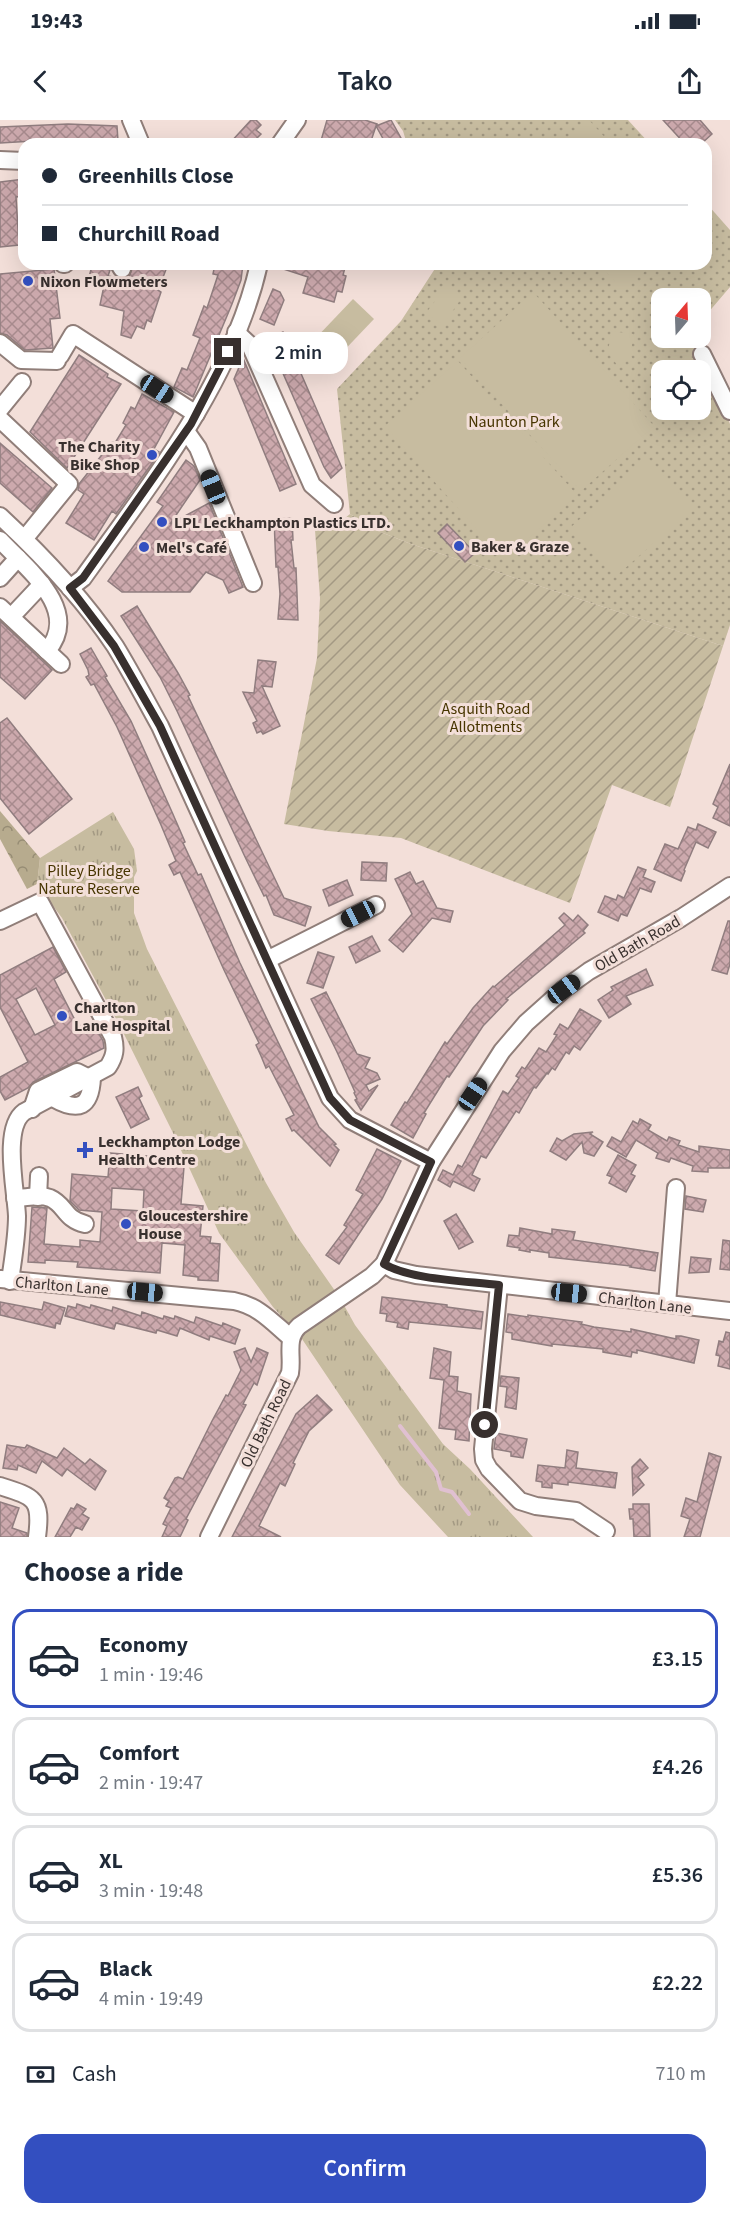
<!DOCTYPE html>
<html lang="en">
<head>
<meta charset="utf-8">
<style>
	:root { --surface:#fff; --page:#f6f6f7; --text:#1f2937; --muted:#747a83; --line:#e0e1e3; --accent:#334fc0 }
	body { margin:0; font-family:"Source Sans 3",sans-serif; background:var(--page); color:var(--text); height:100vh; display:flex; flex-direction:column; font-size:22px; white-space:nowrap }
	* { box-sizing:border-box; margin:0 }
	p { font-size:20px; color:var(--muted) }
	.icon { flex:none; width:33px; height:33px; fill:none; stroke:currentColor; stroke-width:2; stroke-linecap:round; stroke-linejoin:round }
	.map { position:relative; height:1417px; overflow:hidden }
	.panel { display:flex; flex-direction:column; background:var(--surface); flex:1 }
	.panel>* { flex:none }
	.guide { position:absolute; left:18px; top:18px; width:694px; height:132px; border-radius:18px; box-shadow:0 6px 24px #0002; display:grid; align-content:center; height:132px; padding:0 24px; background:var(--surface) }
	.needle { width:39px; rotate:19deg }
	.tools { position:absolute; left:651px; top:168px; display:grid; gap:12px }
	.tools a { display:grid; place-items:center; width:60px; height:60px; border-radius:12px; background:var(--surface); box-shadow:0 6px 24px #0002; font-size:30px }
	.end { position:absolute; width:27px; height:27px; margin:-14px; border:8px solid #38302e; background:#fff; box-shadow:0 0 0 3px #fff }
	.from { border-radius:50% }
	.bubble { position:absolute; height:42px; border-radius:18px; background:var(--surface); box-shadow:0 6px 24px #0002; font-size:20px; font-weight:600; line-height:42px; text-align:center }
	.car { position:absolute; width:18px; height:36px; margin:-18px -9px; border-radius:8px; box-shadow:0 0 4px 2px #0007; background:linear-gradient(#222 24%,#8ab4d8 0 40%,#222 0 76%,#8ab4d8 0 86%,#222 0) }
	.guide b { display:flex; align-items:center; gap:21px; height:57px; font-size:22px }
	.guide b+b { border-top:2px solid var(--line) }
	.guide i { width:15px; height:15px; background:var(--text) }
	ul { padding:0; list-style:none }
	li { display:flex; align-items:center; gap:18px; height:99px; margin:0 12px 9px; padding:0 12px; border:3px solid var(--line); border-radius:18px }
	li div { flex:1 }
	li b { display:block; font-size:22px }
	li em { font-style:normal; font-weight:600 }
	li.selected { border-color:var(--accent) }
	li>.icon { width:54px; height:54px; stroke-width:1.5 }
	h2 { padding:0 24px; font-size:27px; line-height:72px }
	.pay { display:flex; align-items:center; gap:15px; height:66px; padding:0 24px; font-size:22px }
	.pay p { margin-inline-start:auto }
	.button { display:flex; gap:12px; margin-top:auto; padding:12px 24px }
	.button a { flex:1; height:69px; border-radius:18px; background:var(--accent); color:#fff; font-size:24px; font-weight:600; line-height:69px; text-align:center }
	.status { display:flex; justify-content:space-between; align-items:center; height:42px; padding:0 30px; background:var(--surface); direction:ltr }
	.status svg { height:16px; fill:currentColor }
	header { display:flex; justify-content:space-between; align-items:center; height:78px; padding:0 24px; background:var(--surface); font-size:27px; font-weight:600 }
	.map>svg:first-child { display:block }
	.grass { fill:url(#grass-tufts) }
	.forest { fill:url(#forest-crowns) }
	.park { fill:url(#park-dots); fill-rule:evenodd }
	.garden { fill:url(#garden-furrows) }
	.pitch { fill:#c7bca0 }
	.lines { fill:none; stroke-linecap:round; stroke-linejoin:round }
	.stream { stroke:#e0c0d1; stroke-width:4 }
	.building { fill:url(#building-cross-hatch); stroke:#907d7f; stroke-width:1.5; fill-rule:evenodd }
	.minor-casing { stroke:#907e79; stroke-width:20 }
	.minor { stroke:#fff; stroke-width:16 }
	.route { stroke:#38302e; stroke-width:8 }
	.poi-dot { fill:#334fc0; stroke:#f3dfd9; stroke-width:2 }
	.labels { text-anchor:middle; stroke-width:6; stroke-linejoin:round; paint-order:stroke }
	.poi-label { font-size:16px; font-weight:bold; fill:#38302e; stroke:#f3dfd9; text-anchor:start }
	.park-label { font-size:16px; fill:#473500; stroke:#f3dfd9 }
	.street-label { font-size:16px; fill:#38302e; stroke:#f3dfd9 }
</style>
</head>
<body>
<div class="status"><b>19:43</b><svg viewBox="0 0 49 12"><path d="M0 12V9h3v3zM5 12V6h3v6zM10 12V3h3v9zM15 12V0h3v12zM26 1h20v11H26zM47 4h2v5h-2z"/></svg></div>
<header><svg class="icon" aria-label="back" viewBox="0 0 24 24"><path d="M15 5l-7 7 7 7"/></svg>Tako<svg class="icon" aria-label="share" viewBox="0 0 24 24"><path d="M12 15V3M7 8l5-5 5 5M5 13v7h14v-7"/></svg></header>
<div class="map">
<svg width="730" height="1417" viewBox="0 0 730 1417">
	<defs>
		<pattern id="grass-tufts" width="24" height="20" patternUnits="userSpaceOnUse" patternTransform="scale(1.5)"><rect width="24" height="20" fill="#c7bca0"/><path d="M3 7l-1-3M5 7V3M7 7l1-3M15 17l-1-3M17 17v-4M19 17l1-3" fill="none" stroke="#a39983"/></pattern>
		<pattern id="forest-crowns" width="20" height="18" patternUnits="userSpaceOnUse" patternTransform="scale(1.5)"><rect width="20" height="18" fill="#b7ab8e"/><path d="M2 6a3 3 0 1 1 6 0M12 15a3 3 0 1 1 6 0" fill="none" stroke="#968c74"/></pattern>
		<pattern id="park-dots" width="8" height="8" patternUnits="userSpaceOnUse" patternTransform="scale(1.5)"><rect width="8" height="8" fill="#c7bca0"/><path d="M2 2h.1M6 6h.1" fill="none" stroke="#a39983" stroke-width="1.8" stroke-linecap="round"/></pattern>
		<pattern id="garden-furrows" width="10" height="10" patternUnits="userSpaceOnUse" patternTransform="scale(1.5)"><rect width="10" height="10" fill="#c7bca0"/><path d="M-1 1l2-2M0 10L10 0M9 11l2-2" fill="none" stroke="#a39983"/></pattern>
		<pattern id="building-cross-hatch" width="8" height="8" patternUnits="userSpaceOnUse" patternTransform="scale(1.5)"><rect width="8" height="8" fill="#cca9ad"/><path d="M0 0l8 8M0 8l8-8" fill="none" stroke="#a78a8d"/></pattern>
	</defs>
	<rect width="100%" height="100%" fill="#f3dfd9"/>
	<path class="grass" d="M113,692L134,729L137,751L134,757V793L147,829L266,1063L294,1112L340,1178L355,1205L443,1324L470,1349L533,1417H448L400,1365L302,1219L273,1187L219,1113L175,1017L122,910L62,798L37,764L40,738Z"/>
	<path class="forest" d="M0,691L40,738L37,764L27,769L0,719Z"/>
	<g class="park">
		<path d="M395,0H628L650,24H407L403,11Z"/>
		<path d="M707,84L730,110V167L701,201L700,178H662V218H695L730,304V505L723,526L411,424L378,411L350,394L337,269L401,201L438,144H706ZM662,250H700V290H662Z"/>
	</g>
	<path class="garden" d="M350,394L378,411L411,424L723,526L670,687L612,665L570,783L401,718L328,711L284,704L317,538L320,478L315,410L334,407Z"/>
	<g class="pitch">
		<path d="M587,0H589L611,24H560Z"/>
		<path d="M599,144H653L623,171Z"/>
		<path d="M447,165L463,176L443,205L426,193Z"/>
		<path d="M533,172L654,306L581,371L460,238Z"/>
		<path d="M353,179L374,199L334,241L313,221Z"/>
		<path d="M611,211L633,214L631,236L633,240L629,243L627,240L618,246L608,233Z"/>
		<path d="M458,241L577,375L504,440L385,306Z"/>
		<path d="M648,338L693,389L615,457L571,407Z"/>
	</g>
	<g class="lines">
		<path class="stream" d="M400,1306L436,1352L441,1369L452,1372L469,1394"/>
	</g>
	<g class="building">
		<path d="M251,0H256L261,5L256,10L261,14L251,24H229Z"/>
		<path d="M327,0H365L377,4L376,6L391,0L401,18L386,24L376,6L370,24H320Z"/>
		<path d="M663,0H700L712,14L701,24H685Z"/>
		<path d="M68,4L117,6L118,21L67,19L0,23V7Z"/>
		<path d="M24,59V76L16,77L19,125L0,127V62Z"/>
		<path d="M131,144L167,147L158,170L161,172L151,202L147,200L144,209L137,206L131,218L121,215L124,191L100,185L105,161L89,157L92,146L110,150L108,156L128,160L132,149Z"/>
		<path d="M215,144H243L241,160L232,184L193,277L174,267L182,248L187,250L200,218L193,215L204,186L207,188L218,155L213,154Z"/>
		<path d="M274,144H346L343,155L346,156L342,172L337,171L334,182L303,173L308,157L274,146Z"/>
		<path d="M54,149L60,198L50,199L53,228L25,230L7,215L0,213V154Z"/>
		<path d="M273,169L280,172L284,180L274,205L260,199Z"/>
		<path d="M283,212L342,348L331,358L324,347L268,219Z"/>
		<path d="M79,235L108,254L107,257L121,264L67,348L30,312Z"/>
		<path d="M243,238L296,364L280,371L234,259Z"/>
		<path d="M142,274L174,292L154,329L159,332L155,339L116,394L112,391L94,420L66,403L84,374L78,370L79,364L112,322L115,323L126,305L123,303L131,287L135,289Z"/>
		<path d="M0,323L52,368L33,392L0,363Z"/>
		<path d="M186,340L194,346L200,360L170,404L209,383L243,467L229,473L223,460L206,452L190,472H122L108,461L163,386L157,382Z"/>
		<path d="M292,398L293,420H291L294,448H296L298,500L278,499L280,474L278,447H276L274,399Z"/>
		<path d="M447,404L475,433L465,442L438,413Z"/>
		<path d="M137,486L178,553L190,575L188,576L284,778L311,787L305,806L274,795L266,775L264,776L246,739L177,591L160,557L121,496Z"/>
		<path d="M0,501L52,550L25,579L0,557Z"/>
		<path d="M91,528L107,556L105,557L131,601L172,692L185,722L183,723L198,755L201,754L240,843L319,1007L336,1024L334,1025L339,1030L330,1046L294,1010L292,1011L286,999L294,995L269,946L266,948L261,936L256,925L259,923L224,850L180,752L174,755L169,745L176,741L161,705L117,607L94,564L91,565L86,557L89,555L88,550L80,534Z"/>
		<path d="M258,540L276,542L272,567L262,566L280,606L263,614L261,611L257,613L253,603L257,601L243,572L254,573Z"/>
		<path d="M7,598L72,679L29,714L0,678V603Z"/>
		<path d="M730,644V706L713,698L718,687L713,684Z"/>
		<path d="M698,704L716,712L708,728L696,722L684,750L685,751L681,761L654,749L665,724L678,729L688,707L696,710Z"/>
		<path d="M362,742L387,743L386,761L361,760Z"/>
		<path d="M638,747L646,750L643,757L655,762L651,772L640,768L627,796L621,794L618,801L598,792L605,776L616,780L618,775L624,778Z"/>
		<path d="M410,752L416,764L423,761L437,788L453,791L450,802L432,798L403,832L389,820L412,794L395,759Z"/>
		<path d="M347,760L353,775L329,786L323,770Z"/>
		<path d="M564,793L573,801L578,795L588,805L583,811L585,813L506,879L508,880L483,906L449,957L447,956L424,993L426,994L413,1018L391,1005L405,982L407,983L445,922L447,924L473,888L493,866L494,867L565,805L559,798Z"/>
		<path d="M728,801H730V844L727,854L712,850Z"/>
		<path d="M372,816L380,831L356,843L349,827Z"/>
		<path d="M53,827L66,852L54,859L78,906L82,904L87,912L96,908L103,921L104,928L33,962L28,968L5,980L0,971V957L28,942L0,887V855ZM36,868L55,905L35,915L16,879Z"/>
		<path d="M318,832L334,837L323,868L307,863Z"/>
		<path d="M646,849L653,865L626,876L631,884L609,898L598,880L613,870L611,867Z"/>
		<path d="M326,872L357,934L370,938L365,948L377,953L380,959L366,965L369,971L378,965L361,990L355,980L357,979L354,973L355,972L337,932L311,879Z"/>
		<path d="M580,889L601,901L580,930L574,926L569,934L566,932L555,950L552,948L548,954L547,953L536,968L534,967L519,993L516,991L486,1038L481,1036L472,1055L480,1059L474,1071L453,1061L450,1067L438,1060L443,1050L453,1055L458,1045L462,1047L503,971L508,974L519,958L516,956L522,947L525,949L539,928L546,932L557,915L554,914L560,904L568,909Z"/>
		<path d="M138,967L142,976L139,978L149,999L131,1008L116,977Z"/>
		<path d="M640,999L651,1005L648,1010L667,1021L669,1017L680,1021L678,1025L699,1032V1026L730,1030V1048H708V1052L692,1051L693,1046L671,1038L669,1042L656,1038L658,1033L636,1020L626,1037L607,1026L612,1017L621,1022L633,1001L638,1004Z"/>
		<path d="M593,1012L590,1014L603,1022L594,1036L584,1033L582,1022L566,1040L550,1031L557,1018L562,1021L574,1014Z"/>
		<path d="M377,1029L401,1041L382,1079L339,1144L326,1135L347,1107L344,1105L363,1074L356,1070Z"/>
		<path d="M110,1033L147,1036V1044L184,1047L181,1084L203,1086L200,1116L211,1117L210,1123L220,1124L218,1161L198,1160V1157L183,1155L185,1125L162,1123L160,1153L77,1147L78,1142L45,1140V1143L28,1142L32,1087L47,1088L44,1124L80,1127V1120L100,1122L102,1092L79,1090L70,1081L72,1054L108,1057ZM112,1068L144,1070L143,1091L111,1089Z"/>
		<path d="M618,1035L636,1045L631,1054L635,1056L626,1072L609,1063L612,1057L607,1055Z"/>
		<path d="M686,1076L706,1080L703,1092L685,1089Z"/>
		<path d="M456,1094L473,1122L459,1129L444,1101Z"/>
		<path d="M520,1108L552,1114V1109L575,1112L573,1120L658,1133L655,1151L630,1147L631,1146L549,1137V1133L530,1130V1132L519,1130L520,1128L507,1126L509,1115L519,1116Z"/>
		<path d="M723,1120L730,1121V1150L720,1149Z"/>
		<path d="M691,1137L711,1139L709,1152L689,1153Z"/>
		<path d="M382,1177L447,1185V1187L483,1192L481,1209L409,1202L408,1209L397,1207L398,1203L386,1201L387,1194L380,1193Z"/>
		<path d="M0,1182L42,1190L44,1182L65,1188L60,1204L56,1203L55,1208L0,1195Z"/>
		<path d="M77,1184L90,1188L91,1185L112,1191L113,1187L141,1196L142,1192L163,1199L164,1196L174,1199L175,1196L194,1203L196,1197L222,1206L223,1203L240,1210L235,1224L210,1216L209,1220L180,1208L177,1216L157,1210L156,1213L116,1203L114,1209L65,1196L68,1186L76,1188Z"/>
		<path d="M508,1194L528,1197V1195L582,1202L581,1204L594,1207L631,1212V1209L676,1219V1216H681L699,1220L694,1243L637,1230V1233L632,1232L631,1237L603,1232V1229L552,1224V1226L512,1219V1213L506,1212Z"/>
		<path d="M726,1212L730,1213V1249L718,1246L720,1236L716,1235L719,1221L723,1222Z"/>
		<path d="M245,1228L251,1242L257,1228L268,1233L257,1265L254,1263L243,1284L246,1285L186,1399L188,1400L180,1417H162L167,1406L163,1404L171,1388L166,1386L169,1381L164,1378L175,1358L178,1357L183,1359L212,1301L226,1275L228,1276L241,1250L234,1232Z"/>
		<path d="M434,1228L451,1232L449,1256L458,1257L457,1271L471,1274L469,1321L455,1319L456,1310L439,1308L444,1260L430,1258Z"/>
		<path d="M501,1256L519,1258L516,1289L505,1287L507,1267L500,1266Z"/>
		<path d="M317,1275L332,1290L309,1311L293,1343L295,1344L285,1366L280,1363L259,1406L281,1417H232L296,1294Z"/>
		<path d="M496,1313L527,1319L523,1338L511,1336V1332L494,1329Z"/>
		<path d="M7,1325L25,1328L27,1325L57,1338L64,1328L85,1344L90,1339L106,1351L95,1370L67,1349L62,1356L42,1341L36,1353L18,1345L17,1350L3,1348Z"/>
		<path d="M567,1330L578,1332L576,1348L617,1353L615,1368L568,1362V1365L552,1363V1368L542,1367V1362L536,1361L538,1345L565,1348Z"/>
		<path d="M709,1333L721,1337L700,1417H684L690,1399L681,1396L686,1378L697,1382Z"/>
		<path d="M640,1339L648,1348L638,1357L644,1365L633,1375L632,1347Z"/>
		<path d="M0,1382L19,1388L12,1408L27,1413V1417H0Z"/>
		<path d="M77,1384L86,1389L82,1394L89,1398L82,1410L76,1407L70,1417H55L71,1388L74,1389Z"/>
		<path d="M633,1384H649L650,1417H634L633,1399H630L629,1389H633Z"/>
	</g>
	<g class="lines">
		<g class="minor-casing">
			<g id="minor">
				<path d="M131,0L141,24"/>
				<path d="M280,24L297,0"/>
				<path d="M0,40L24,41"/>
				<path d="M63,144H65"/>
				<path d="M119,144L122,149"/>
				<path d="M236,212L250,225L312,365L334,384"/>
				<path d="M0,223L21,240L57,241"/>
				<path d="M702,234L730,291"/>
				<path d="M60,236L73,214L196,294"/>
				<path d="M0,289L22,262"/>
				<path d="M0,299L69,364L25,418"/>
				<path d="M186,311L198,328L253,463"/>
				<path d="M0,396C42,435 83,478 115,526C131,552 145,579 160,606L330,978L350,1000L431,1042"/>
				<path d="M0,420C27,449 82,490 47,531"/>
				<path d="M0,458L18,438"/>
				<path d="M70,468L83,458C151,363 233,260 259,144"/>
				<path d="M0,487L61,544"/>
				<path d="M11,497L42,464"/>
				<path d="M0,801L40,782L113,917C116,929 115,936 108,947L24,992C2,1008 16,1071 17,1096C17,1117 13,1139 10,1161"/>
				<path d="M267,840L376,785"/>
				<path d="M53,978C79,993 91,987 92,957"/>
				<path d="M32,989L38,971L77,952L89,958"/>
				<path d="M38,1077L39,1056"/>
				<path d="M15,1078C26,1078 40,1074 50,1078C66,1085 64,1099 85,1104"/>
				<path d="M384,1144L394,1150L416,1155L730,1191"/>
				<path d="M1,1159L234,1181C259,1186 272,1202 291,1218"/>
				<path d="M499,1165L483,1329L484,1340L489,1349L520,1381L536,1386L576,1391L606,1411"/>
				<path d="M667,1184L676,1068"/>
				<path d="M0,1366C35,1377 42,1379 37,1417"/>
				<path d="M209,1417L290,1253C293,1236 285,1219 299,1206L372,1156L384,1144L431,1042L502,931L526,903L564,869L589,851L681,798L730,766"/>
			</g>
		</g>
		<use href="#minor" class="minor"/>
	</g>
	<g class="lines">
		<path class="route" d="M228,232L191,304L83,458L70,468L114,526L160,606L330,978L350,1000L431,1042L384,1144C411,1160 467,1161 499,1165L485,1305"/>
	</g>
	<g class="poi-dot">
		<circle cx="28" cy="161" r="6"/>
		<circle cx="152" cy="335" r="6"/>
		<circle cx="162" cy="402" r="6"/>
		<circle cx="459" cy="426" r="6"/>
		<circle cx="144" cy="427" r="6"/>
		<circle cx="62" cy="896" r="6"/>
		<path d="M82 1021h6v6h6v6h-6v6h-6v-6h-6v-6h6z"/>
		<circle cx="126" cy="1104" r="6"/>
	</g>
	<g class="labels">
		<g class="poi-label">
			<text x="40" y="167">Nixon Flowmeters</text>
			<text x="140" y="332" text-anchor="end">The Charity<tspan x="140" dy="18">Bike Shop</tspan></text>
			<text x="174" y="408">LPL Leckhampton Plastics LTD.</text>
			<text x="471" y="432">Baker &amp; Graze</text>
			<text x="156" y="433">Mel's Café</text>
			<text x="74" y="893">Charlton<tspan x="74" dy="18">Lane Hospital</tspan></text>
			<text x="98" y="1027">Leckhampton Lodge<tspan x="98" dy="18">Health Centre</tspan></text>
			<text x="138" y="1101">Gloucestershire<tspan x="138" dy="18">House</tspan></text>
		</g>
		<g class="park-label">
			<text x="514" y="307">Naunton Park</text>
			<text x="486" y="594">Asquith Road<tspan x="486" dy="18">Allotments</tspan></text>
			<text x="89" y="756">Pilley Bridge<tspan x="89" dy="18">Nature Reserve</tspan></text>
		</g>
		<g class="street-label">
			<text transform="translate(637 823) rotate(-30)" y="6">Old Bath Road</text>
			<text transform="translate(62 1165) rotate(5)" y="6">Charlton Lane</text>
			<text transform="translate(645 1182) rotate(7)" y="6">Charlton Lane</text>
			<text transform="translate(265 1303) rotate(-64)" y="6">Old Bath Road</text>
		</g>
	</g>
</svg>
<div class="tools">
<a><svg class="needle" viewBox="-14 -14 28 28"><path d="M0-13l5 13h-10z" fill="#e53935"/><path d="M0 13l5-13h-10z" fill="#747a83"/></svg></a>
<a><svg class="icon" aria-label="locate" viewBox="0 0 24 24"><circle cx="12" cy="12" r="6"/><path d="M12 2v4M12 18v4M2 12h4M18 12h4"/></svg></a>
</div>
<i class="end from" style="left:485px;top:1305px"></i>
<i class="end" style="left:228px;top:232px"></i>
<div class="bubble" style="left:249px;top:212px;width:99px">2 min</div>
<i class="car" style="left:157px;top:269px;rotate:123deg"></i>
<i class="car" style="left:213px;top:367px;rotate:338deg"></i>
<i class="car" style="left:358px;top:794px;rotate:243deg"></i>
<i class="car" style="left:564px;top:869px;rotate:54deg"></i>
<i class="car" style="left:473px;top:974px;rotate:34deg"></i>
<i class="car" style="left:145px;top:1172px;rotate:95deg"></i>
<i class="car" style="left:569px;top:1173px;rotate:96deg"></i>
<div class="guide">
<b><i class="from"></i>Greenhills Close</b>
<b><i></i>Churchill Road</b>
</div>
</div>
<section class="panel">
<h2>Choose a ride</h2>
<ul>
<li class="selected"><svg class="icon" aria-label="car" viewBox="0 0 24 24"><path d="M5 17H2v-5l4-1 3-4h7l3 4 3 1v5h-3M9 17h6M6 11h13"/><circle cx="7" cy="17" r="2"/><circle cx="17" cy="17" r="2"/></svg><div><b>Economy</b><p>1 min · 19:46</p></div><em>£3.15</em></li>
<li><svg class="icon" aria-label="car" viewBox="0 0 24 24"><path d="M5 17H2v-5l4-1 3-4h7l3 4 3 1v5h-3M9 17h6M6 11h13"/><circle cx="7" cy="17" r="2"/><circle cx="17" cy="17" r="2"/></svg><div><b>Comfort</b><p>2 min · 19:47</p></div><em>£4.26</em></li>
<li><svg class="icon" aria-label="car" viewBox="0 0 24 24"><path d="M5 17H2v-5l4-1 3-4h7l3 4 3 1v5h-3M9 17h6M6 11h13"/><circle cx="7" cy="17" r="2"/><circle cx="17" cy="17" r="2"/></svg><div><b>XL</b><p>3 min · 19:48</p></div><em>£5.36</em></li>
<li><svg class="icon" aria-label="car" viewBox="0 0 24 24"><path d="M5 17H2v-5l4-1 3-4h7l3 4 3 1v5h-3M9 17h6M6 11h13"/><circle cx="7" cy="17" r="2"/><circle cx="17" cy="17" r="2"/></svg><div><b>Black</b><p>4 min · 19:49</p></div><em>£2.22</em></li>
</ul>
<div class="pay"><svg class="icon" aria-label="cash" viewBox="0 0 24 24"><path d="M3 7h18v10H3z"/><circle cx="12" cy="12" r="2"/></svg>Cash<p>710 m</p></div>
<div class="button"><a>Confirm</a></div>
</section>
</body>
</html>
